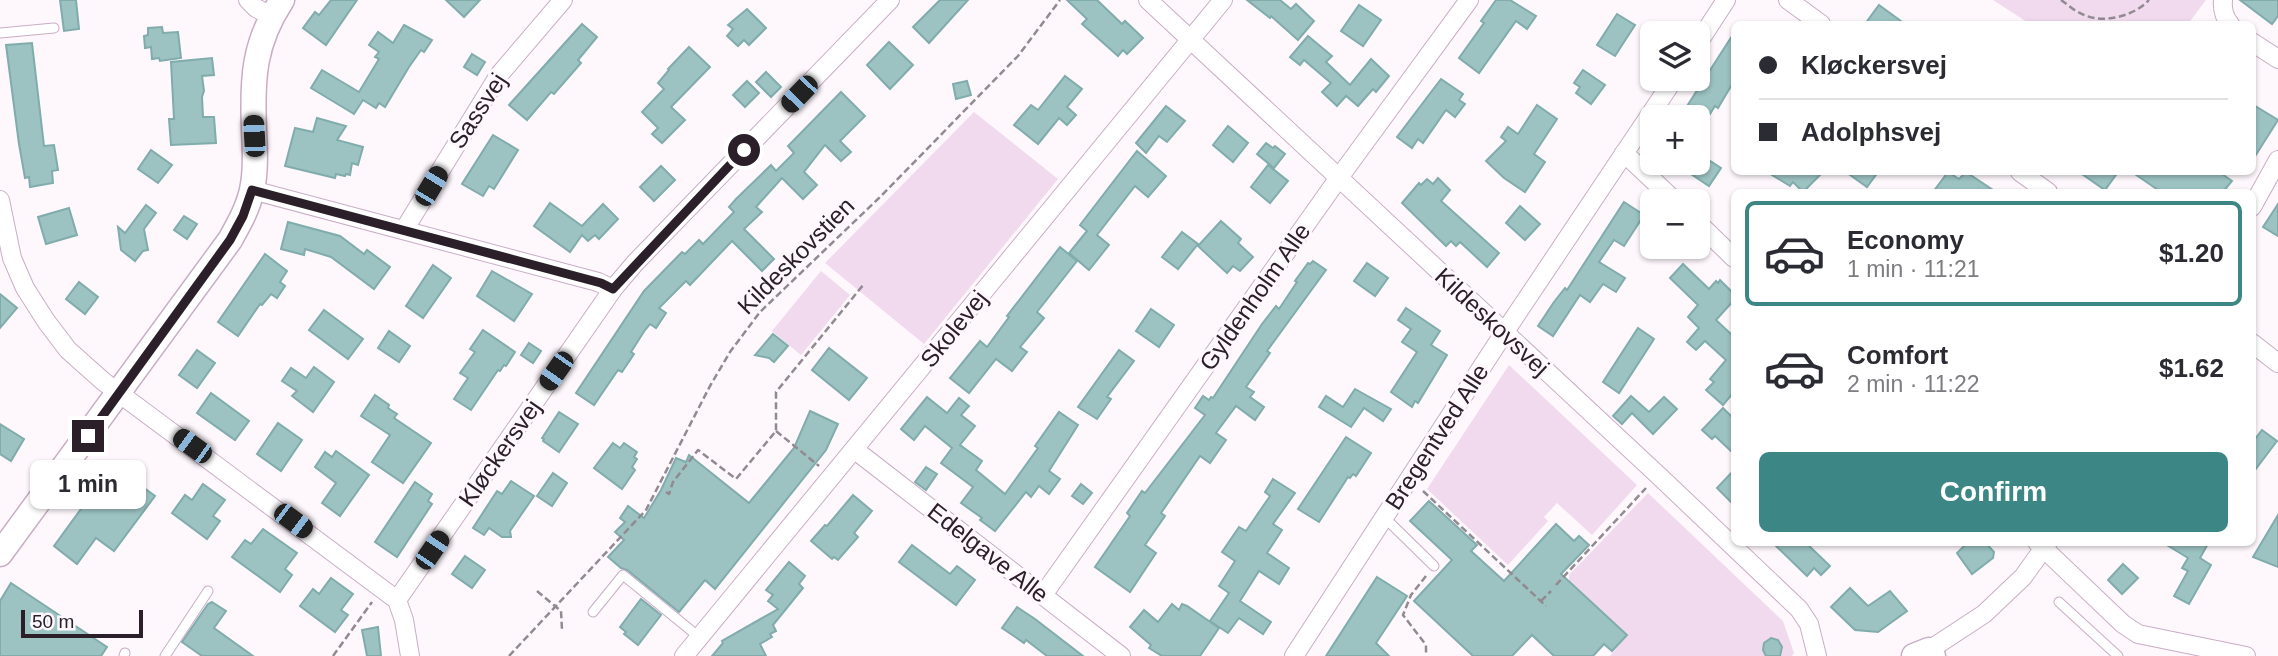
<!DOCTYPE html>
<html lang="en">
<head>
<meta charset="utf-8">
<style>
	:root { --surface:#fff; --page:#f2f2f3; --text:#2b2b33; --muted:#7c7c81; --line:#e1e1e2; --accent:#3d8686 }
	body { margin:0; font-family:Helvetica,sans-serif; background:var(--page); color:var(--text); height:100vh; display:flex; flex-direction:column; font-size:26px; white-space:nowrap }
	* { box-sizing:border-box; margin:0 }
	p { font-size:23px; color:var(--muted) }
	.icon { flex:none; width:38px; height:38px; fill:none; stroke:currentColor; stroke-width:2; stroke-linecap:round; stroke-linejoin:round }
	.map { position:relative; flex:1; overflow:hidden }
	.sheet { position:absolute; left:1731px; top:189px; width:525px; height:357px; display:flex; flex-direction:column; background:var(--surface); border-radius:10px; box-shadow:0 2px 5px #0004 }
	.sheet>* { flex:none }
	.guide { position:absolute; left:1731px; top:21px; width:525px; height:154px; border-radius:10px; box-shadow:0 2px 5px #0004; display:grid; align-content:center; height:154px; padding:0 28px; background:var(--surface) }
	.fabs { position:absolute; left:1640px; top:21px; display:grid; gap:14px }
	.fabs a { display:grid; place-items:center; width:70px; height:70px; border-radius:10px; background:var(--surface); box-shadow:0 2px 5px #0004; font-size:35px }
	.scale { position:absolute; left:21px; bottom:18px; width:122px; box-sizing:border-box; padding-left:7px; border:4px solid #2b202a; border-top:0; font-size:19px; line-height:24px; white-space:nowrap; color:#2b202a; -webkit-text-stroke:5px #fef8fd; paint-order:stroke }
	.end { position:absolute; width:32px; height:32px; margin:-16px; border:9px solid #2b202a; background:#fff; box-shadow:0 0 0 4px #fff }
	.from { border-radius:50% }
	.bubble { position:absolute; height:49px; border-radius:10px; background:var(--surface); box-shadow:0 2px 5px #0004; font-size:23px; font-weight:800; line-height:49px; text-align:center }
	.car { position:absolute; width:21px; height:42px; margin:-21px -10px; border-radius:9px; box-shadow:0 0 5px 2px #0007; background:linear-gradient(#222 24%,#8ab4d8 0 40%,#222 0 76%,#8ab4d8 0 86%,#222 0) }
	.guide b { display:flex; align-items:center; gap:24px; height:66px; font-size:26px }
	.guide b+b { border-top:2px solid var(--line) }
	.guide i { width:18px; height:18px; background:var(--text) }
	ul { padding:12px 0 0; list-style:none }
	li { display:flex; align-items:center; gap:21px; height:105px; margin:0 14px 10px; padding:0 14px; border:4px solid transparent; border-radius:10px }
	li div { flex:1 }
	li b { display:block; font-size:26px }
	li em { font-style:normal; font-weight:800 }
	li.selected { border-color:var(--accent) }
	li>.icon { width:63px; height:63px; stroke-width:1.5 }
	.action { display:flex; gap:14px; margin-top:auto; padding:14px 28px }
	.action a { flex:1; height:80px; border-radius:10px; background:var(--accent); color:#fff; font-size:28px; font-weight:800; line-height:80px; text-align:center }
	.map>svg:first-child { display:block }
	.green { fill:#f1d9ee }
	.building { fill:#9cc2c2; stroke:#80acac; stroke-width:2 }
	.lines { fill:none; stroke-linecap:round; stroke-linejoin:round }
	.lane-casing { stroke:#c9adc5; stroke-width:11 }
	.street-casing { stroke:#c9adc5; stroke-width:20 }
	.secondary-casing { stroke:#c9adc5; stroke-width:27 }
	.path { stroke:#928a91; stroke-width:2.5; stroke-dasharray:7 3.5; stroke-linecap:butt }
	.lane { stroke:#fff; stroke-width:9 }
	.street { stroke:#fff; stroke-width:18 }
	.secondary { stroke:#fff; stroke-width:24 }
	.route { stroke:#2b202a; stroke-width:9 }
	.labels { text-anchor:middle; stroke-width:6; stroke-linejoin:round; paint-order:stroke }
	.street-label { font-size:24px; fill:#2b202a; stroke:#fef8fd }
</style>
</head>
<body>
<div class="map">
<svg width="2278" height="656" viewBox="0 0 2278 656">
	<rect width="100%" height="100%" fill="#fef8fd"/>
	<g class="green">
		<path d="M1993,0H2206L2188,24H2030Z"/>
		<path d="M974,112L1058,179L924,344L825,263Z"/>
		<path d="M821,271L850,295L801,355L772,331Z"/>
		<path d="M1509,365L1637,485L1592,535L1557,503L1544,517L1548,521L1508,565L1427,489Z"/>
		<path d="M1648,493L1783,621L1794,653L1792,656H1610L1627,635L1569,581V575Z"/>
	</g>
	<g class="building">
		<path d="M60,0H76L79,29L64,31Z"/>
		<path d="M331,0H357L326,45L303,28L315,12L319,15Z"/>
		<path d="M446,0H480L464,17Z"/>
		<path d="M940,0H968L929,43L913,27Z"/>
		<path d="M1067,0H1097L1122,24L1125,21L1143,38L1127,54L1123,50L1118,56L1082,24L1087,19Z"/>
		<path d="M1247,0H1280L1291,9L1296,4L1314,21L1298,40L1271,16L1270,18Z"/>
		<path d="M1496,0H1510L1536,16L1527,29L1516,21L1479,73L1459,58L1484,23L1481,21Z"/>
		<path d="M2240,0H2278V16L2272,24Z"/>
		<path d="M1359,5L1381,20L1363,46L1341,31Z"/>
		<path d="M1879,5L1905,24H1865Z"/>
		<path d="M747,9L766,28L749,45L744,40L738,46L727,36L733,29L728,25Z"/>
		<path d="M1617,14L1635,25L1615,56L1597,45Z"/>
		<path d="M582,24L597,37L578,60L581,63L554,94L551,92L527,120L509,105Z"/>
		<path d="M404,25L432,40L424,52L421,50L409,67L385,107L379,103L376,108L363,100L354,114L311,88L322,70L359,92L379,59L375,57L379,52L369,45L378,32L393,43Z"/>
		<path d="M162,27L163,33L178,32L181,58L160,61L159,58L152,59L151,47L145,48L144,36L148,35V28Z"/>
		<path d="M1734,33V81L1718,108L1715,106L1698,133V117H1680Z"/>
		<path d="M1308,36L1332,56L1326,62L1350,85L1371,59L1389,76L1376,92L1373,89L1358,106L1346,96L1337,106L1322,92L1331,83L1304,60L1300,65L1290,57Z"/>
		<path d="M889,42L913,65L890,89L867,65Z"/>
		<path d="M32,43L44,146L54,145L58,170L52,171L53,183L30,187L29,177L25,178L19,144L6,45Z"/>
		<path d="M689,47L710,67L671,107L685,120L662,143L652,134L658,128L642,112L664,89L658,83L669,70L668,69Z"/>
		<path d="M472,54L485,62L477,75L464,67Z"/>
		<path d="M212,58L214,75L202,76L204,91L202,97L203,117H214L216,143L171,145L169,119H174L171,62Z"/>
		<path d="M1583,70L1605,85L1591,104L1576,93L1580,87L1574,83Z"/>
		<path d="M766,72L781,87L771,97L756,82Z"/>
		<path d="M1065,76L1082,89L1067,107L1076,115L1067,125L1059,118L1038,144L1014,125L1031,105L1038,110Z"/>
		<path d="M1441,79L1463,94L1459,100L1465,104L1455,117L1446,110L1423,143L1418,139L1412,148L1397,137Z"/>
		<path d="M747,81L759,93L745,107L733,95Z"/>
		<path d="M967,81L971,95L956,99L953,84Z"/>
		<path d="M841,92L865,116L840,141L851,152L841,161L825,145L804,172L817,185L803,199L782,178L756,207L762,212L744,229L774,259L762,271L732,241L690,285L686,281L659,308L666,313L656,328L650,324L645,330L631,352L634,354L622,372L618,370L594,405L576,393L644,291L682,252L685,254L699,240L703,244L734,212L729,207L736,199L771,165L776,171L794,153L788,146Z"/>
		<path d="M2252,104L2278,120L2252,161Z"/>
		<path d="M1537,105L1557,119L1534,154L1545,162L1525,192L1504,178L1486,161L1506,141L1501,137L1508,127L1518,134Z"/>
		<path d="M1166,106L1185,121L1167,142L1159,136L1146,153L1136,143Z"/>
		<path d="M317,118L346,126L337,140L363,147L358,165L352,163L350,175L346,174L345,176L336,174L335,178L285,166L295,128L313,132Z"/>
		<path d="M1228,126L1248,143L1233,162L1213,145Z"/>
		<path d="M493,135L518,150L494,189L489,186L483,196L462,184Z"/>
		<path d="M1266,143L1273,148L1275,146L1285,154L1274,168L1257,154Z"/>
		<path d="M151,150L172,165L158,183L138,169Z"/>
		<path d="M1137,151L1166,176L1148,197L1135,186L1097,235L1109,245L1089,270L1069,253L1087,231L1080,225Z"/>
		<path d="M1698,153L1721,168L1709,186L1691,174L1698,165Z"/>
		<path d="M1268,165L1288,181L1270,203L1251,187Z"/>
		<path d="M661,166L675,180L654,201L640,187Z"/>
		<path d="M1767,172H1823L1803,192L1793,182L1790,186Z"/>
		<path d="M1846,172H1878L1867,187Z"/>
		<path d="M1948,172L1959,179L1966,172L1996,192H1933Z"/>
		<path d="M2079,172H2118L2105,190Z"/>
		<path d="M2132,172H2219L2232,181L2223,192H2161Z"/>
		<path d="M1438,178L1450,190L1441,201L1499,253L1487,267L1460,242L1456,246L1451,241L1446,246L1402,203L1419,183L1421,185L1427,179L1433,184Z"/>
		<path d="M1624,202L1644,215L1624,246L1614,240L1599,262L1625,278L1616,292L1603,284L1590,302L1580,295L1553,336L1538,326L1554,302L1565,288L1567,290Z"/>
		<path d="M550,203L582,226L603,204L618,219L599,239L595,235L588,241L582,235L570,252L534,226Z"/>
		<path d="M2278,204V236L2263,227Z"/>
		<path d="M146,205L156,213L144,229L148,250L143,251L135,261L121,250L118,227L125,233Z"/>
		<path d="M1520,206L1540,224L1525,240L1506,223Z"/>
		<path d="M69,208L77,235L46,244L38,217Z"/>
		<path d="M184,216L197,224L187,239L174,230Z"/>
		<path d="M1221,221L1241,239L1238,243L1253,257L1240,271L1233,266L1227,273L1198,246Z"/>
		<path d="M288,222L340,236L364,254L367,250L390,267L374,289L331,257L305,249L304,255L281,249Z"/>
		<path d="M1182,232L1198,244L1178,269L1162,257Z"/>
		<path d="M1060,247L1077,261L1037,312L1044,318L1020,347L1027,352L1012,371L996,359L969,393L950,378L980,341L987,347L1009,317L1007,316Z"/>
		<path d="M265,254L287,271L280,282L285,286L277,298L271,294L262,305L260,304L238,336L218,322Z"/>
		<path d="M1313,261L1326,270L1267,351L1270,353L1246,387L1254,392L1250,397L1264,407L1255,420L1236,406L1216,433L1226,440L1210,463L1200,456L1161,513L1165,516L1145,545L1156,553L1130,592L1095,567L1130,516L1127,513L1142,491L1145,493L1205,415L1195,408L1203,396L1209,400L1211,397L1213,398L1262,324L1276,306L1279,309L1297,282L1295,281L1308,263L1310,264Z"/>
		<path d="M1367,263L1388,278L1375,296L1354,281Z"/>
		<path d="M1683,264L1709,289L1716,281L1718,283L1720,280L1734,294V300L1716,320L1734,337V392L1723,405L1706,390L1714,382L1710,379L1726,360L1705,341L1696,350L1687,342L1699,328L1688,317L1698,305L1670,278Z"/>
		<path d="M433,265L451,278L423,318L406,306Z"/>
		<path d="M492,271L532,294L514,321L477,296Z"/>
		<path d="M79,282L98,297L85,314L66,299Z"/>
		<path d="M0,294L17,308L0,328Z"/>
		<path d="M1406,308L1440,331L1431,345L1447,355L1418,403L1415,401L1412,407L1391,392L1417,352L1402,342L1411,329L1398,320Z"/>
		<path d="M1151,309L1174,325L1159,347L1136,331Z"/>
		<path d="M324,310L363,339L348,359L309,330Z"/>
		<path d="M1638,328L1654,339L1619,393L1603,382Z"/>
		<path d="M483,330L515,352L506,366L504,365L500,371L498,370L471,410L454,399L468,378L460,373L475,352L470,349Z"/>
		<path d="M389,331L410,346L399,362L378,348Z"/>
		<path d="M773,334L788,346L774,362L769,358L755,355Z"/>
		<path d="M529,343L541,351L533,363L521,355Z"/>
		<path d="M829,348L867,378L849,400L812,370Z"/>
		<path d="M197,350L215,363L197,388L179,375Z"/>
		<path d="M1119,350L1134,361L1107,397L1111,399L1097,419L1078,407Z"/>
		<path d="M314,367L334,382L313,412L292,396L297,391L282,381L291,368L306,378Z"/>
		<path d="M1355,389L1391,409L1383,421L1364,408L1351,427L1319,407L1326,396L1343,407Z"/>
		<path d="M211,393L249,421L235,440L197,413Z"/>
		<path d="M375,395L389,405L388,408L397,414L394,418L431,443L403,483L372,462L390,435L361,416Z"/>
		<path d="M1631,396L1649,412L1664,397L1677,409L1653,434L1632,413L1622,424L1613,416Z"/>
		<path d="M927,397L947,413L959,398L969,406L961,415L975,426L960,445L982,461L976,470L1005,494L1038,448L1035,446L1059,412L1078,425L1049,471L1060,479L1049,494L1039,486L1031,497L1026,492L995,531L980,520L982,518L961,503L973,487L941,463L952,448L925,426L914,440L901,429Z"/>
		<path d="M1723,408L1734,419V454L1715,436L1712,439L1702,430Z"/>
		<path d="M810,411L838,424L826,450L715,589L705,580L679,612L627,570L621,568L608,557L624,540L615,532L625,522L620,518L628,506L644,518L661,490L676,458L686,462L689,455L749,503L794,448Z"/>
		<path d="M559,412L578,424L559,452L543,441L544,439L542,438Z"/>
		<path d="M278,423L302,440L281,471L257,454Z"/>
		<path d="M0,424L24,439L11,461L0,454Z"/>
		<path d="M2262,430L2277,441L2252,474V443Z"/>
		<path d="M1346,437L1371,453L1356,476L1353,474L1350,478L1348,477L1319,522L1298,509Z"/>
		<path d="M613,443L620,448L624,443L637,452L634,457L637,459L632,467L635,470L622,489L594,468Z"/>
		<path d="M336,451L369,475L340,516L322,503L336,483L315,467L325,452L332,457Z"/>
		<path d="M113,465L155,496L114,551L96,538L77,564L54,546Z"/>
		<path d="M926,467L937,474L926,490L915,482Z"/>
		<path d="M1734,470V505L1717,488Z"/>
		<path d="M553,473L567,483L552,506L537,496Z"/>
		<path d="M1273,479L1295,493L1273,524L1282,530L1267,553L1289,568L1279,584L1259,571L1240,601L1271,622L1263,634L1239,618L1228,633L1210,621L1229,593L1219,586L1235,561L1222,552L1239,527L1246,531L1270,496L1265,492Z"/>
		<path d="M511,481L534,496L510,531L511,537H502L489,528L484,535L473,528L497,491L502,494Z"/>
		<path d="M415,482L432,494L428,501L432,504L397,557L375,542Z"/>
		<path d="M203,484L225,500L213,516L220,521L207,539L172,513L185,495L192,500Z"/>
		<path d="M1081,484L1092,493L1083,504L1072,496Z"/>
		<path d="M853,495L872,511L854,533L858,537L838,560L834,557L832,559L811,541L825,525L827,526Z"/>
		<path d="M1429,501L1477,545L1471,551L1504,581L1556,524L1574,541L1579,536L1589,545L1561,574L1627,635L1612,651L1604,644L1593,656H1554L1532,635L1512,656H1473L1414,601L1452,560L1410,521Z"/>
		<path d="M2278,515V567L2253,557Z"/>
		<path d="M263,529L297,553L285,569L292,575L280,592L232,557L245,540L251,544Z"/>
		<path d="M1772,542H1805L1830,566L1821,575L1814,568L1807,576Z"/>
		<path d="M1968,542H1985L1994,552L1993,558L1972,574L1957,553Z"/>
		<path d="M2162,542H2209L2200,558L2211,565L2189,604L2174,596L2188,571L2182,568L2188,558Z"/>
		<path d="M912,545L950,574L957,566L975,580L956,605L899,562Z"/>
		<path d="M465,556L485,570L472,588L452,574Z"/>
		<path d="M789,562L805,576L799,584L803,588L773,625L776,631L770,634L772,637L760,644L766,656H712L723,643L722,641L778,609L768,601L773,595L766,590Z"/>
		<path d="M2123,564L2138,578L2122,594L2108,580Z"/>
		<path d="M1377,577L1407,596L1376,643L1389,656H1326Z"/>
		<path d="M331,578L353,594L341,610L348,615L335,632L300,606L313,589L319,594Z"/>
		<path d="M11,583L107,647L101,656H0V601Z"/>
		<path d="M1850,588L1868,606L1890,591L1907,611L1878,632L1855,630L1831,607Z"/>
		<path d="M641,599L661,615L638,645L624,634L626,632L620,627Z"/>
		<path d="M212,602L226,611L214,628L253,656H202L182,642L208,604Z"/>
		<path d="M1172,604L1179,610L1182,604L1187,606L1219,628L1200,656H1162L1149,648L1151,645L1130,627L1144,610L1158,622Z"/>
		<path d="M1017,607L1035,619L1083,656H1047L1026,640L1024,643L1002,628Z"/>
		<path d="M378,627L381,656H367L362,630Z"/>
		<path d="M1771,638L1778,640L1782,647L1780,656H1766L1763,650L1764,643Z"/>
	</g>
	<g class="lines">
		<g class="lane-casing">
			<g id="lane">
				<path d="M0,33L54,28"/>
				<path d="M1385,518L1434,566"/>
				<path d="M2059,602L2118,656"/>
				<path d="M593,612L623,575L699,637"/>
				<path d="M124,656L125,653"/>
				<path d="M165,656L208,591"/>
			</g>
		</g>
		<g class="street-casing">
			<g id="street">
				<path d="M248,0L256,8L271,16"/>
				<path d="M1148,0L1658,475L1799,609L1809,624L1817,656"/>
				<path d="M1788,0L1821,24"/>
				<path d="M2223,0C2222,10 2224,17 2230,24"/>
				<path d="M2252,42L2278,59"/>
				<path d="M1698,43L1726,0"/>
				<path d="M1624,153L1675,201"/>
				<path d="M2020,172L2048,192"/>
				<path d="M252,190L598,282L613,289"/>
				<path d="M0,200L12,258L25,288L46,321L68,350L104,382L397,600L404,620L410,656"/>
				<path d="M2252,207L2278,160"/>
				<path d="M1698,223L1734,258"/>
				<path d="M404,230L499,75L563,0"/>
				<path d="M2252,343L2278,363"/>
				<path d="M855,450L1121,656"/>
				<path d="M2037,542L2123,624L2138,634L2246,656"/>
				<path d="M1043,595L1338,179L1469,0"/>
				<path d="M397,600L613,289L635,263L890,0"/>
				<path d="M1929,650L1984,614L2023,577L2048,542"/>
				<path d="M684,656L1223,0"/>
				<path d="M1294,656L1504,333L1674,79"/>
			</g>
		</g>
		<g class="secondary-casing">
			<g id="secondary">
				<path d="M0,554L230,240C239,224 248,208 252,190C256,171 255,150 254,130C252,80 253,44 282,0"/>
				<path d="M1914,656L1929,650L1933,656"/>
			</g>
		</g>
		<g class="path">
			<path d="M2061,0C2067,4 2073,10 2080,13C2101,25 2133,17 2149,0"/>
			<path d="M776,431L819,466"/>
			<path d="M1423,491L1546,606"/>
			<path d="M666,492L669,494L673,482L698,450L736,479L776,431V392L864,284"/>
			<path d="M1426,576L1411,595L1403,615L1426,645V656"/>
			<path d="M1556,585L1646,488"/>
			<path d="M537,591L561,611L562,630"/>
			<path d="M1541,601L1551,591"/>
			<path d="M333,656L372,602"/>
			<path d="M509,656L646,510L710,386L730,352L760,312L879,198L1018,56L1060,0"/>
		</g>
		<use href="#lane" class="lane"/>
		<use href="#street" class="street"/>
		<use href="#secondary" class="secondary"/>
	</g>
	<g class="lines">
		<path class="route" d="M88,436L230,240L243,216L252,190L601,283L613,289L744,150"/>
	</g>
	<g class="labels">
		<g class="street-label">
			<text transform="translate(478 111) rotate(-57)" y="8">Sassvej</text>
			<text transform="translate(796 256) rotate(-45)" y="8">Kildeskovstien</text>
			<text transform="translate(1255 297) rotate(-55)" y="8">Gyldenholm Alle</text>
			<text transform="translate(1492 322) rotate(43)" y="8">Kildeskovsvej</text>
			<text transform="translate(954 329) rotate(-51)" y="8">Skolevej</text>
			<text transform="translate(1437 437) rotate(-57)" y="8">Bregentved Alle</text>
			<text transform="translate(500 453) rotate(-55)" y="8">Kløckersvej</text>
			<text transform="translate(988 553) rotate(38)" y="8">Edelgave Alle</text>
		</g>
	</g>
</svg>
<div class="fabs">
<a><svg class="icon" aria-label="layers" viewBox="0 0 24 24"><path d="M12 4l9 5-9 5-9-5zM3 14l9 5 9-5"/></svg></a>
<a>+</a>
<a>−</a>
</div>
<div class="scale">50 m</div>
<i class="end from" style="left:744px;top:150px"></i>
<i class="end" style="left:88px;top:436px"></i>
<div class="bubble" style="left:30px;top:460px;width:116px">1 min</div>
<i class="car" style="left:799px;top:94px;rotate:224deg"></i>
<i class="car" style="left:254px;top:136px;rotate:357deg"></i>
<i class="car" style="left:431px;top:186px;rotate:31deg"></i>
<i class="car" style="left:556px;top:371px;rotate:215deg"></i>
<i class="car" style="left:192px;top:446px;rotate:306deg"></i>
<i class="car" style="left:293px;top:521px;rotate:127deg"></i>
<i class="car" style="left:432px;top:550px;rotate:34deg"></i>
<div class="guide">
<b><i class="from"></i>Kløckersvej</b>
<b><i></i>Adolphsvej</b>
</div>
<section class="sheet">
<ul>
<li class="selected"><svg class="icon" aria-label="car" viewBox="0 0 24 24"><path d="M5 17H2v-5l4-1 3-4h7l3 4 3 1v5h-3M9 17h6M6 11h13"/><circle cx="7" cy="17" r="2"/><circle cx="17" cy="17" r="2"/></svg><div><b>Economy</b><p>1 min · 11:21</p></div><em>$1.20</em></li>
<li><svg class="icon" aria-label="car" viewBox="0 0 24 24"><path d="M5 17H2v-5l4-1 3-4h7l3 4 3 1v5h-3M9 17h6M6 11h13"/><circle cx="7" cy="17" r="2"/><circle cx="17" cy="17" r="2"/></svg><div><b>Comfort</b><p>2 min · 11:22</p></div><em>$1.62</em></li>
</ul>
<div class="action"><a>Confirm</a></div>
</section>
</div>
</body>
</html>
